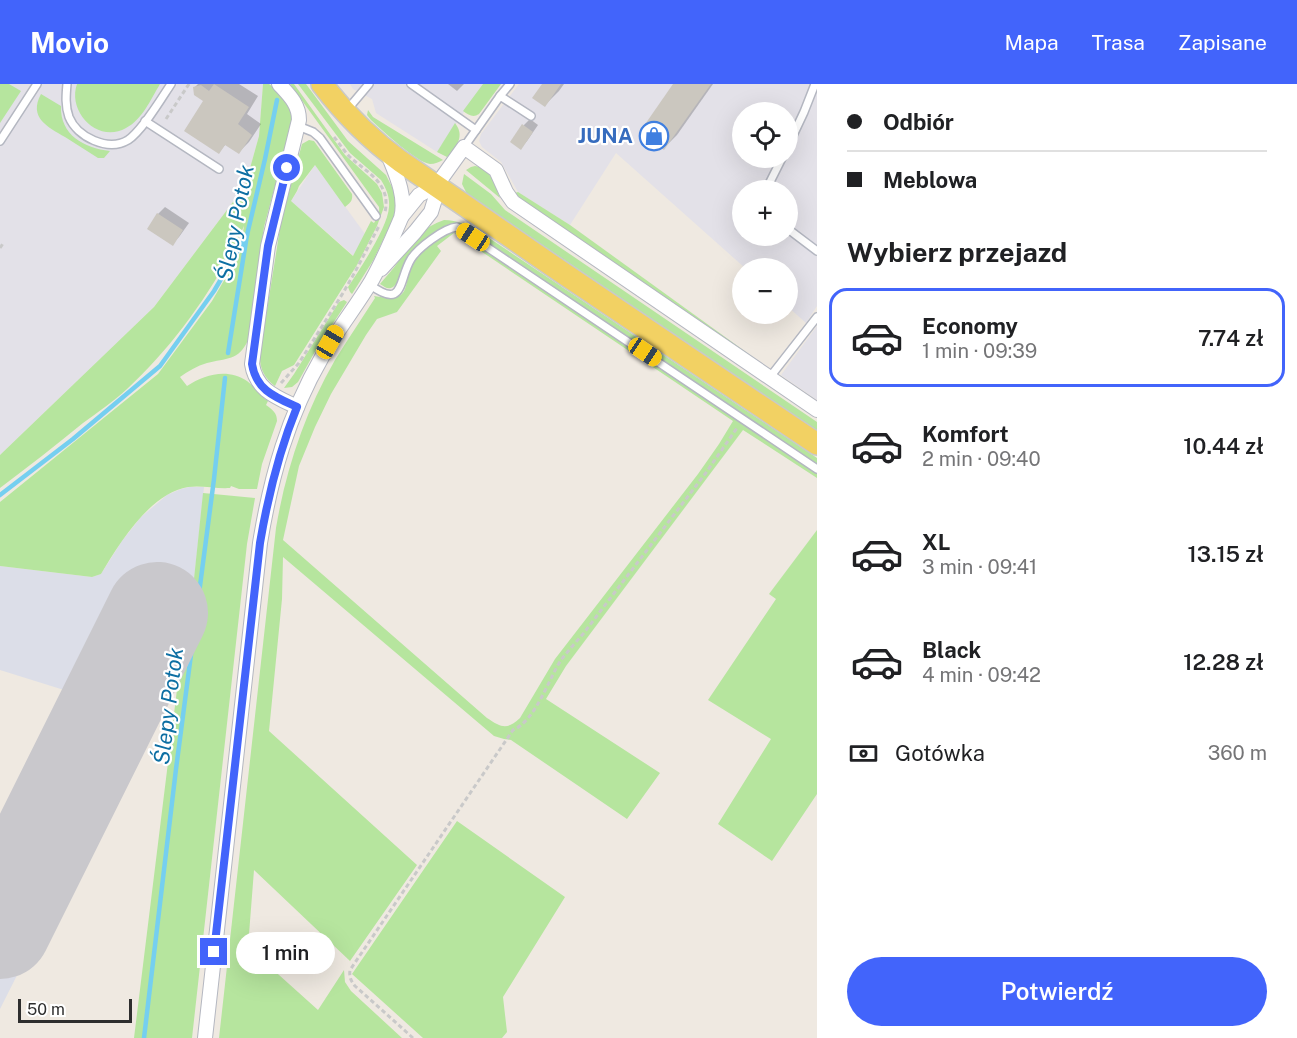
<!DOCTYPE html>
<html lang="pl">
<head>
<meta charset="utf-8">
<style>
	:root { --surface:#fff; --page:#f2f2f2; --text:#202124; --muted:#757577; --line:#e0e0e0; --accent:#4264fb }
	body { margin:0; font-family:"Public Sans",sans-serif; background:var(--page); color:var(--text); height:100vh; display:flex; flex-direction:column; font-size:22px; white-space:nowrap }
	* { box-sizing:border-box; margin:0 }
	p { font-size:20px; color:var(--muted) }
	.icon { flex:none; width:33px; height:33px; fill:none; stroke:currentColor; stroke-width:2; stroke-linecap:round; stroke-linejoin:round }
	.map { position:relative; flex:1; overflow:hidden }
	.side { display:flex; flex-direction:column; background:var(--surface); width:480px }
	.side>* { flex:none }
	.hud { display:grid; align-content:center; height:132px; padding:0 30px; background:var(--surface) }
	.buttons { position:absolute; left:732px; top:18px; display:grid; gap:12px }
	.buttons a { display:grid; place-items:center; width:66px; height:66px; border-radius:50%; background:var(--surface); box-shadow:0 6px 24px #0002; font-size:30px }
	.scale { position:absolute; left:18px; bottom:15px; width:114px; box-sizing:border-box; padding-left:6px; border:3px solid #2e2e2e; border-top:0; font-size:16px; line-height:21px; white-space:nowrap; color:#2e2e2e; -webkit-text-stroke:4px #fff; paint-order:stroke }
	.end { position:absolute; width:27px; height:27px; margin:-14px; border:8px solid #4264fb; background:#fff; box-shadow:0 0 0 3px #fff }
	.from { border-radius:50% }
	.bubble { position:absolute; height:42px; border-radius:21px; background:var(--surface); box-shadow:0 6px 24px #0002; font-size:20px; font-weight:600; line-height:42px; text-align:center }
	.car { position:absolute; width:18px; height:36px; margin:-18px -9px; border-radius:8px; box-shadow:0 0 4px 2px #0007; background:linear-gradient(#f5c518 24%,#345 0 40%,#f5c518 0 76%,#345 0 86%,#f5c518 0) }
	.hud b { display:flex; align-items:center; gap:21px; height:57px; font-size:22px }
	.hud b+b { border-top:2px solid var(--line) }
	.hud i { width:15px; height:15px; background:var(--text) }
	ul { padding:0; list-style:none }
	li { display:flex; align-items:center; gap:18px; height:99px; margin:0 12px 9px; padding:0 18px; border:3px solid transparent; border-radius:18px }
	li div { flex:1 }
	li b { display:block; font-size:22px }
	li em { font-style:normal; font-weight:600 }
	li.active { border-color:var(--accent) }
	li>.icon { width:54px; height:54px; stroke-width:1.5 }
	h2 { padding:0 30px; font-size:27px; line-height:72px }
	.pay { display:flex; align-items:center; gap:15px; height:66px; padding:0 30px; font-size:22px }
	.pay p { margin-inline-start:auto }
	.button { display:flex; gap:12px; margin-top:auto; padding:12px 30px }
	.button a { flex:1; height:69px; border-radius:36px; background:var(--accent); color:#fff; font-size:24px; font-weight:600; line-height:69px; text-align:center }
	header { display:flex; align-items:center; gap:36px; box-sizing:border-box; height:84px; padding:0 30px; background:var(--accent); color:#fff }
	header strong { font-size:28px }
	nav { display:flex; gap:33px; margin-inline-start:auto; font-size:21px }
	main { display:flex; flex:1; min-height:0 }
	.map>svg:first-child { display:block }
	.industrial { fill:#e3e1e8; fill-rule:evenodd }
	.airport { fill:#dcdee8 }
	.green { fill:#b6e59e; fill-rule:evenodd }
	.shadow { fill:#0003 }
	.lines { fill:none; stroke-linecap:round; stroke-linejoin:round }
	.stream { stroke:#75cff0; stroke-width:4.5 }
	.runway { stroke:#c9c8cc; stroke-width:102 }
	.building { fill:#cbc7bf }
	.lane-casing { stroke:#b4b7c1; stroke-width:10 }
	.street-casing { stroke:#b4b7c1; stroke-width:16 }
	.primary-casing { stroke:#c9c9c9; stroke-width:24 }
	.path { stroke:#c9c9c9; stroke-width:3; stroke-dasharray:4.5 3; stroke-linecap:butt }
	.lane { stroke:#fff; stroke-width:7 }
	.street { stroke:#fff; stroke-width:14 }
	.primary { stroke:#f2d163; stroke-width:21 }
	.route { stroke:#4264fb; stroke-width:8 }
	.labels { text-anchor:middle; stroke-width:4.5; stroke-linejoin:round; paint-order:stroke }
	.shop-label { font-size:21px; font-weight:bold; fill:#366cbe; stroke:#fff; text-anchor:end }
	.water-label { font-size:22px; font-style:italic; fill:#0d6fa3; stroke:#fff }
</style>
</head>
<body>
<header>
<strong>Movio</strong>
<nav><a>Mapa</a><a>Trasa</a><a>Zapisane</a></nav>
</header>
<main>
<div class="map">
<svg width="817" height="954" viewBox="0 0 817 954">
	<rect width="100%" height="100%" fill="#efe9e1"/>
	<g class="industrial">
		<path d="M0,0H263L259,52L245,102L154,223L0,371Z"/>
		<path d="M350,0H483L437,68L376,29L372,15L353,5Z"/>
		<path d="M519,0H817V222L806,239L788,223V184H745L616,69L570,141L518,108L501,78L482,63L479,57L481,50ZM742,28H788V74H742ZM742,106H788V152H742Z"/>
		<path d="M315,81L365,150L354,172L291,117Z"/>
		<path d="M817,242V316L781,291Z"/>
	</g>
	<path class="airport" d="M189,403H204L188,552L0,925V770L80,611L0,586V482L92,493L101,490L122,457L141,433L167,411L181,405Z"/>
	<g class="green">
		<path d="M0,0H9L21,7L0,39Z"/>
		<path d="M77,0H160C151,15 142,36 126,44C98,60 67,28 77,0Z"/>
		<path d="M263,0H269L273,3C286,18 293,21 291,42L264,143L248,256C239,277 226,274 207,279C197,282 188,287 180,293L187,302C205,290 228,284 247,297C255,303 260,312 268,317L266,321C273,326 277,329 277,337L262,380L257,405H239L231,402L230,404C216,405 202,401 188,403C150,409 119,460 101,490L92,493L0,482V418L158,290L212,217L240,169L244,142C218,200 174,262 127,305C113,318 98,328 83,339C56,361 28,383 0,404V371L154,223L245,102L259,52Z"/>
		<path d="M290,0H294L345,71L377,100L382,109L384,123L377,142L357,181L294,281L282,287L275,302C264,294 259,283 260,270L281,138L302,60L309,56L314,57L352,110C353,117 350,119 345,123L315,81L299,102L297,107L291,117L353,172L371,137L374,139C377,134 380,130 379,123Z"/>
		<path d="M298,0H306L348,57L386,91L392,103L394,109L396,121L394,133L374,175L352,210L350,208L348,203C360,185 388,143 389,123C390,113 386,104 381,96L350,69Z"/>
		<path d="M483,0H501L479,30C473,34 469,31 463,27Z"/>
		<path d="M41,10L61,22C60,51 84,64 110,67L104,74H98C87,67 76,60 65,53C48,43 28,34 41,10Z"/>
		<path d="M368,26L373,33L443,76C439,78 435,80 430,80C416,78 383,47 371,36L367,31Z"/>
		<path d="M455,39C465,52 457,62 447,73L437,68Z"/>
		<path d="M475,82C491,84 495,101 500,114L466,86L471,83Z"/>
		<path d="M464,90L491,110L505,126L817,338V347L467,110L462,100Z"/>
		<path d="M518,108L570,141L757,276L521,115L515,109Z"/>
		<path d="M444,136C457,136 469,141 480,148L817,374V380L462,141C457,140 452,139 448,141C435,146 411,165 405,178C401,186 401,198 393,203C388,206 385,203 380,200C386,193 393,185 398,178C411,159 422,143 444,136Z"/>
		<path d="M448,149H454L461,150L817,389V394L743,346L566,582L546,615L660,689L627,735L511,656L504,655L494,652L283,473L282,515L269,647L417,781L350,877L254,786L248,863L318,926L344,886L345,898L351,907L402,954H219L276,444C286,385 305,328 335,276C348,255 362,234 375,214L374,212C416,220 400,200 415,176C422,166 437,155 448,149ZM454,149L733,337L719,360L698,390L555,575L520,634C507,646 502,644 487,634L283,456L299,382L315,343L331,310L366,251L377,235L397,228L441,167L437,162Z"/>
		<path d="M344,216L347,218L317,264L298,298L292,303L284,304L294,290L339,218Z"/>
		<path d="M203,409L255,414L247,460L192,954H134L182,565L188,552Z"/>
		<path d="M817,446V710L772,777L718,740L771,655L708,616L776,515L769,510Z"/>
		<path d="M457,737L565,813L503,913L507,948L502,954H423L352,890Z"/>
	</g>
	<g class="shadow">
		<path d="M198,0H239L258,12L247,30L261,40L249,58L239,68L226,60L219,68L205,16L194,4Z"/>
		<path d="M448,0H464L457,7Z"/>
		<path d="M544,0H564L559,7L545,21Z"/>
		<path d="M675,0H713L677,51L663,65Z"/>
		<path d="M530,35L538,41L527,57L521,64L524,41Z"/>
		<path d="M165,123L189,139L179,153L172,160L149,145L158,130Z"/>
	</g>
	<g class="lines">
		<g class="stream">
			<path d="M228,269L247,151L265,75L277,16"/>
			<path d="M0,411L73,355L160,282L214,207L247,151"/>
			<path d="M144,954L176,685L214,395L225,294"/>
		</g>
		<path class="runway" d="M0,844L157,529"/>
	</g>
	<g class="building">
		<path d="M214,0L249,23L238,40L252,51L239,70L225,61L219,70L184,47L203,17L194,11L193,3L201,1L209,7Z"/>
		<path d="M542,0H561L545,23L532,14Z"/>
		<path d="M673,0H711L664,66L639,49Z"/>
		<path d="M522,40L533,48L521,66L510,58Z"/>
		<path d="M157,129L183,146L173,162L147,145Z"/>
	</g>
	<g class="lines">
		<g class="lane-casing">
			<g id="lane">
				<path d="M67,0C66,11 65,22 69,33C77,53 108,68 128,56C142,47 161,15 171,0"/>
				<path d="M411,0L476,46L464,63"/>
				<path d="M500,12L510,0"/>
				<path d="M347,26L369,0"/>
				<path d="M145,37L219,85"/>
				<path d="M298,42L313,48L320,54L376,132"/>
				<path d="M476,46L500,12L531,32"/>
				<path d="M0,57L37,0"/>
				<path d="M788,62L804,28L815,0"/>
				<path d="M766,106L782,74"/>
				<path d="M788,145L817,167"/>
				<path d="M369,200C405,227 398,196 411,175C418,164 444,144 457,143L817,385"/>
				<path d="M770,293L817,233"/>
			</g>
		</g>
		<g class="street-casing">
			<g id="street">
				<path d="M279,0C289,11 299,20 299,36L268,162L252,280C256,306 276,313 297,323"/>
				<path d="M402,132L419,111L436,102"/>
				<path d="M381,185L415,148L431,128L435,115L436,102L464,63L496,86L506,108L513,118L817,326"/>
				<path d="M205,954L260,459C271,392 288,332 322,273C337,246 356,223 372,196C382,178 393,153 401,134C407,112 395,88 387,68"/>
			</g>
		</g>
		<g class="primary-casing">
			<path id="primary" d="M322,0C344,29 371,56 400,77L560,187L817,360"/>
		</g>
		<g class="path">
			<path d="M166,35L189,0"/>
			<path d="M334,53C340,60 345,69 352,75C370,90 391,101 385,128"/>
			<path d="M0,164L4,158"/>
			<path d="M281,299L299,279L343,209L355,188L379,142"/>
			<path d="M413,954L355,902C351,897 349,893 350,886L513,646C536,636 548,596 561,576C568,567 576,558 583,550L705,390L737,344"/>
		</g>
		<use href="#lane" class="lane"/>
		<use href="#street" class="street"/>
		<use href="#primary" class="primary"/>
	</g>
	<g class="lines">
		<path class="route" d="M214,868L260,459C268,412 279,367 297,323C275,313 256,306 252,280L268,162L287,84"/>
	</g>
	<defs>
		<g id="shop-ring" transform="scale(1.5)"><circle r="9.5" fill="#fff" stroke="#3f7fe0" stroke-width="1.5"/><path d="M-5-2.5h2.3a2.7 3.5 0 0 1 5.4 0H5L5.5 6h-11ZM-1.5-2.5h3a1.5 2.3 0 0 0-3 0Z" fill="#3f7fe0"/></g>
	</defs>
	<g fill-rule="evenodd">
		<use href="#shop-ring" x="654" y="52"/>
	</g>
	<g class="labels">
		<g class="shop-label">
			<text x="633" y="59">JUNA</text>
		</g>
		<g class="water-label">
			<text transform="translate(235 139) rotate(-79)" y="8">Ślepy Potok</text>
			<text transform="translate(168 622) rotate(-83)" y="8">Ślepy Potok</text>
		</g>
	</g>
</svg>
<div class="buttons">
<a><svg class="icon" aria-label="locate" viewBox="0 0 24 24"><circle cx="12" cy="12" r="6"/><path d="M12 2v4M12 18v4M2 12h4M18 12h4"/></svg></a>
<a>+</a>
<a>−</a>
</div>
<div class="scale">50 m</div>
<i class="end from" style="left:287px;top:84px"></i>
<i class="end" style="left:214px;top:868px"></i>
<div class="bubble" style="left:236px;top:848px;width:99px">1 min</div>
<i class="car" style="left:473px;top:153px;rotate:303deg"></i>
<i class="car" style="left:330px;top:258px;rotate:30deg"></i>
<i class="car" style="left:645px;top:268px;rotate:124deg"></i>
</div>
<section class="side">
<div class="hud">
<b><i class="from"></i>Odbiór</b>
<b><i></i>Meblowa</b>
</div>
<h2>Wybierz przejazd</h2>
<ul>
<li class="active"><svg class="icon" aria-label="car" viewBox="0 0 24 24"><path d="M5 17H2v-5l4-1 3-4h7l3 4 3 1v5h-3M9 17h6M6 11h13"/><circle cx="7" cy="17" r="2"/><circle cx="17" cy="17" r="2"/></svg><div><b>Economy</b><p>1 min · 09:39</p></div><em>7.74 zł</em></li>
<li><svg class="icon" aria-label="car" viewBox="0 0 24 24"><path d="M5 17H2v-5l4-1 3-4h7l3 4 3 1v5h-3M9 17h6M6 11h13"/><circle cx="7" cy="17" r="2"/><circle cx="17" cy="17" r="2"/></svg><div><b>Komfort</b><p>2 min · 09:40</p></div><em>10.44 zł</em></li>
<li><svg class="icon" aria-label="car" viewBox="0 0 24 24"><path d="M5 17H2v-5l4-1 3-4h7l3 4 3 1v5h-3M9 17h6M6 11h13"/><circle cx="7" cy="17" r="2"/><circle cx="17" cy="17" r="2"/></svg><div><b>XL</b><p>3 min · 09:41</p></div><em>13.15 zł</em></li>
<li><svg class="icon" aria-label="car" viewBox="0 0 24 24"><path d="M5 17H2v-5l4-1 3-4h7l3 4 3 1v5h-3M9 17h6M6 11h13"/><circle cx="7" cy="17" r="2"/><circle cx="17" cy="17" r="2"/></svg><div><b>Black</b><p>4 min · 09:42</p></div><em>12.28 zł</em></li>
</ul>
<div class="pay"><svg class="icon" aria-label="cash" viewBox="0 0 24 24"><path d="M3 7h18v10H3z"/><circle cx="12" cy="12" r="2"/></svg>Gotówka<p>360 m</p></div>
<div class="button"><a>Potwierdź</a></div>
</section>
</main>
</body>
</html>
